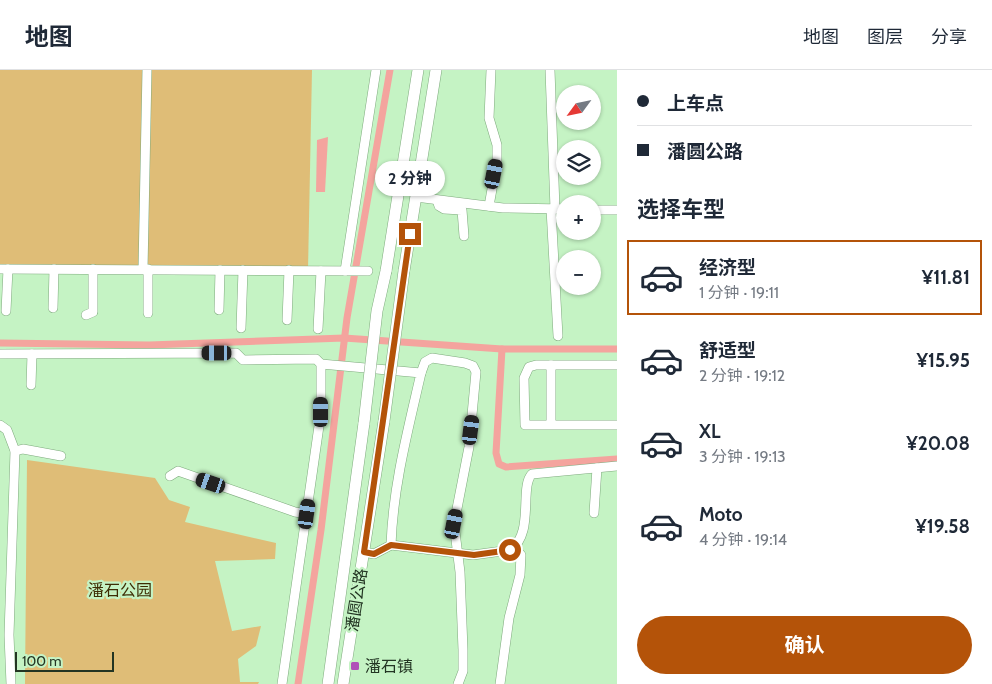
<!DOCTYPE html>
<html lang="zh">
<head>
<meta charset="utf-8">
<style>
	:root { --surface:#fff; --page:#f6f6f7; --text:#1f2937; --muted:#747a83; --line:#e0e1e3; --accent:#b45309 }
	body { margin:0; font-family:Cabin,"Noto Sans SC",sans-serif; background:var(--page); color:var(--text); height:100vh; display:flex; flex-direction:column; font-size:19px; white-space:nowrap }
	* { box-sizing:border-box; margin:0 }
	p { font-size:16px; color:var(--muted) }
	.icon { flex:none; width:28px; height:28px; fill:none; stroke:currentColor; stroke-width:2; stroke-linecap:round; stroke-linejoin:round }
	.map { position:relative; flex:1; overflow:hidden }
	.panel { display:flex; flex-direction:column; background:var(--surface); width:375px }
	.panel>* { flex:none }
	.banner { display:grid; align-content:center; height:110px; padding:0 20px; background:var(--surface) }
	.needle { width:32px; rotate:237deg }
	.controls { position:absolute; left:556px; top:15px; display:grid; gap:10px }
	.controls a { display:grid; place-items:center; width:45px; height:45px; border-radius:50%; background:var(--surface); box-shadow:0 1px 4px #0004; font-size:25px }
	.scale { position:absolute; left:15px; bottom:12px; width:99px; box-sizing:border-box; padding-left:5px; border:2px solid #233523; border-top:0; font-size:14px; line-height:18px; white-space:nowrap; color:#233523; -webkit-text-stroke:4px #c5f3c4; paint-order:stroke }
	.end { position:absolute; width:22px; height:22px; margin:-11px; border:6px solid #b45309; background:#fff; box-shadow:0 0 0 2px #fff }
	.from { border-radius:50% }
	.bubble { position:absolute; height:35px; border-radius:18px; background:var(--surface); box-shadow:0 1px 4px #0004; font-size:16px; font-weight:700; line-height:35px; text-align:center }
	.car { position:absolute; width:15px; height:30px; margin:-15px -8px; border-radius:6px; box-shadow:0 0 4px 1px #0007; background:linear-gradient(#222 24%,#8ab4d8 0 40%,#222 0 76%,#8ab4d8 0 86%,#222 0) }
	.banner b { display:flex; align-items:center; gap:18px; height:48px; font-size:19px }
	.banner b+b { border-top:1px solid var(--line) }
	.banner i { width:12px; height:12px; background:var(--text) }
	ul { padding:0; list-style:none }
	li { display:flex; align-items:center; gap:15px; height:75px; margin:0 10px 8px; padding:0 10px; border:2px solid transparent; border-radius:0px }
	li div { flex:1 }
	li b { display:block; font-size:19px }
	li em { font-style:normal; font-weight:700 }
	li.active { border-color:var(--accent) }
	li>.icon { width:45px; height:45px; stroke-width:1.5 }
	h2 { padding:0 20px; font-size:22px; line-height:60px }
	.action { display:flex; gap:10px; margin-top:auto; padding:10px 20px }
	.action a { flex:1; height:58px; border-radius:30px; background:var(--accent); color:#fff; font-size:20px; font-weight:700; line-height:58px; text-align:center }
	header { display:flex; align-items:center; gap:30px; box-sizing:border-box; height:70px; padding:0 25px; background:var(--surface); border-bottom:1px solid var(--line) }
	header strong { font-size:24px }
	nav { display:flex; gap:28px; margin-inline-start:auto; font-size:18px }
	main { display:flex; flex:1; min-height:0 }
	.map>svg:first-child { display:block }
	.green { fill:#dfbd77 }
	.water { fill:#f4a49e }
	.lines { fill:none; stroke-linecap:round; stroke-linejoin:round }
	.canal { stroke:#f4a49e; stroke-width:7 }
	.minor-casing { stroke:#7eaa7d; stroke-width:10 }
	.major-casing { stroke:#7eaa7d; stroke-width:12 }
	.minor { stroke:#fff; stroke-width:9 }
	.major { stroke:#fff; stroke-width:11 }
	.major-bridge-casing { stroke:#7eaa7d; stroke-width:12; stroke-linecap:butt }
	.major-bridge { stroke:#fff; stroke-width:11 }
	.route { stroke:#b45309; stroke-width:6 }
	.poi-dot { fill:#b050b8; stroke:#c5f3c4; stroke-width:2 }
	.labels { text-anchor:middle; stroke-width:4.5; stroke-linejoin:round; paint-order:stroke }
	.park-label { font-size:16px; fill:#3e2d04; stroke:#c5f3c4 }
	.street-label { font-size:16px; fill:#233523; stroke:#c5f3c4 }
	.poi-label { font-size:16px; fill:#233523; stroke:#c5f3c4; text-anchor:start }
</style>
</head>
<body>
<header>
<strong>地图</strong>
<nav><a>地图</a><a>图层</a><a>分享</a></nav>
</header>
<main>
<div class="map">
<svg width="617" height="614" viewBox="0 0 617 614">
	<rect width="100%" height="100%" fill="#c5f3c4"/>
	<g class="green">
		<path d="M0,0H312L308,200L0,197Z"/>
		<path d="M27,390L155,408L169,430L190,437L185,452L276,473L275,489L215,491L232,561L261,556L256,576L238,589L240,612H259L258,614H25Z"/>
	</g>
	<path class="water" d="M328,67L325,122H316L317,70Z"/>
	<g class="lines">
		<g class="canal">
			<path d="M0,273L149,275L344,268L502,279H617"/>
			<path d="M502,279L496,383L499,394L506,397L617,389"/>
			<path d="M298,614L321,460L347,248L390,0"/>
		</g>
		<g class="minor-casing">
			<g id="minor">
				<path d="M550,0L555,139"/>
				<path d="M416,127L503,138L565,139"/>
				<path d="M437,130L439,136L444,139L462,140L464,166"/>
				<path d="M489,136L497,91V75L489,48L491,0"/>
				<path d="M551,139L558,266"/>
				<path d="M592,140H617"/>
				<path d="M0,199L368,201"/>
				<path d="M143,199L147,0"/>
				<path d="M345,201L376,0"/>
				<path d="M53,238L54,199"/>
				<path d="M219,240L220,200"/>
				<path d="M6,241L8,199"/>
				<path d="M148,243V199"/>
				<path d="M86,245L93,242V199"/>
				<path d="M287,250L289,200"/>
				<path d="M241,258L243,200"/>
				<path d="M318,259L321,201"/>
				<path d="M0,284L236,283L243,290L316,289L321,294V342L282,614"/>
				<path d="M321,294L421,303C408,360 393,416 391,475L374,484L364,482"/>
				<path d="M617,295H536L529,297L524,308L525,355H617"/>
				<path d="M421,303L425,292L432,288L465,293L473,296L476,302L469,377L454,454L460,502L463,580V601L458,614"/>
				<path d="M31,315L32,284"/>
				<path d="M551,354V295"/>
				<path d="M0,355L7,360L15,381L9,565L11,614"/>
				<path d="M15,381L23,379L61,386"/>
				<path d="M170,406L178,401L295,442L307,444"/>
				<path d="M594,443L597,398"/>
				<path d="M391,475L473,485L510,480C535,464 519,417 532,404L617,396"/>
				<path d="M500,614L509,548L520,505L521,485L514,477"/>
			</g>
		</g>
		<g class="major-casing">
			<g id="major">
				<path d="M386,201L418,0"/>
				<path d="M404,201L436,0"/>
				<path d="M328,614L364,353"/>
				<path d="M343,614L384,351"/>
			</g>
		</g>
		<use href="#minor" class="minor"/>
		<use href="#major" class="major"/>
		<g class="major-bridge-casing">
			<g id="major-bridge">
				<path d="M384,351L404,201"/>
				<path d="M364,353L377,241L386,201"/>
			</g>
		</g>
		<use href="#major-bridge" class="major-bridge"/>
	</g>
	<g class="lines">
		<path class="route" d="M410,164L364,482L374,484L391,475L474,485L510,480"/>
	</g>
	<rect class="poi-dot" x="350" y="591" width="10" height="10" rx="2.5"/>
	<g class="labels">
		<g class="park-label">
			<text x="120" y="526">潘石公园</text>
		</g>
		<g class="street-label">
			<text transform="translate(356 530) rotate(-81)" y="6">潘圆公路</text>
		</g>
		<g class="poi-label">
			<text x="365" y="602">潘石镇</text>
		</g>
	</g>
</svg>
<div class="controls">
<a><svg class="needle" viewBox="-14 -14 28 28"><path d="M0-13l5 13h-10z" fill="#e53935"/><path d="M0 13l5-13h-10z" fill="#747a83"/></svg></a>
<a><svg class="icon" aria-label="layers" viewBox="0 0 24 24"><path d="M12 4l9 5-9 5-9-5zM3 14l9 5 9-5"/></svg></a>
<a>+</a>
<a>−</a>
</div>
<div class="scale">100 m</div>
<i class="end from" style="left:510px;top:480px"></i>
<i class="end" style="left:410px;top:164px"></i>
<div class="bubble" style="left:375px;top:91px;width:70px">2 分钟</div>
<i class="car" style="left:494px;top:104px;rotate:11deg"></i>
<i class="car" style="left:217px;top:283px;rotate:270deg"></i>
<i class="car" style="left:321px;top:342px;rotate:0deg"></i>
<i class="car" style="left:471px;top:360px;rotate:7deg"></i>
<i class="car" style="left:211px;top:413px;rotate:289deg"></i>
<i class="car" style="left:307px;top:444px;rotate:8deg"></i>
<i class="car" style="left:454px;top:454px;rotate:11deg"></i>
</div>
<section class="panel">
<div class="banner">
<b><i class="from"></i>上车点</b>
<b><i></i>潘圆公路</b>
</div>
<h2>选择车型</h2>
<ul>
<li class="active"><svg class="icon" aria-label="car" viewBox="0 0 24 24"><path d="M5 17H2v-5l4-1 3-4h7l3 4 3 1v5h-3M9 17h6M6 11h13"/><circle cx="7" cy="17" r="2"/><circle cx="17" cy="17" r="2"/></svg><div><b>经济型</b><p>1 分钟 · 19:11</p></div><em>¥11.81</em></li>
<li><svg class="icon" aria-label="car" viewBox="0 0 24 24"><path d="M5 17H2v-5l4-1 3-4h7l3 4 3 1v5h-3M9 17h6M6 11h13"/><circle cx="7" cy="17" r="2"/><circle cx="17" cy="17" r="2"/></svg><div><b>舒适型</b><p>2 分钟 · 19:12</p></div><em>¥15.95</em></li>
<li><svg class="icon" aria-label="car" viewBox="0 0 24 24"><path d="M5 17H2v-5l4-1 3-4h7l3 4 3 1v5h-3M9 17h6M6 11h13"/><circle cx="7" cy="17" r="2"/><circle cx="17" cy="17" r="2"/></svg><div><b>XL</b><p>3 分钟 · 19:13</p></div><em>¥20.08</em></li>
<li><svg class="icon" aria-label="car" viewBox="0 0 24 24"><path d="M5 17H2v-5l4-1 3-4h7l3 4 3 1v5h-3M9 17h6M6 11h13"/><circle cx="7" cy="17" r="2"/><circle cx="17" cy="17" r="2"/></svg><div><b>Moto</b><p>4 分钟 · 19:14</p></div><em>¥19.58</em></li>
</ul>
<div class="action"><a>确认</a></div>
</section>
</main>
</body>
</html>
